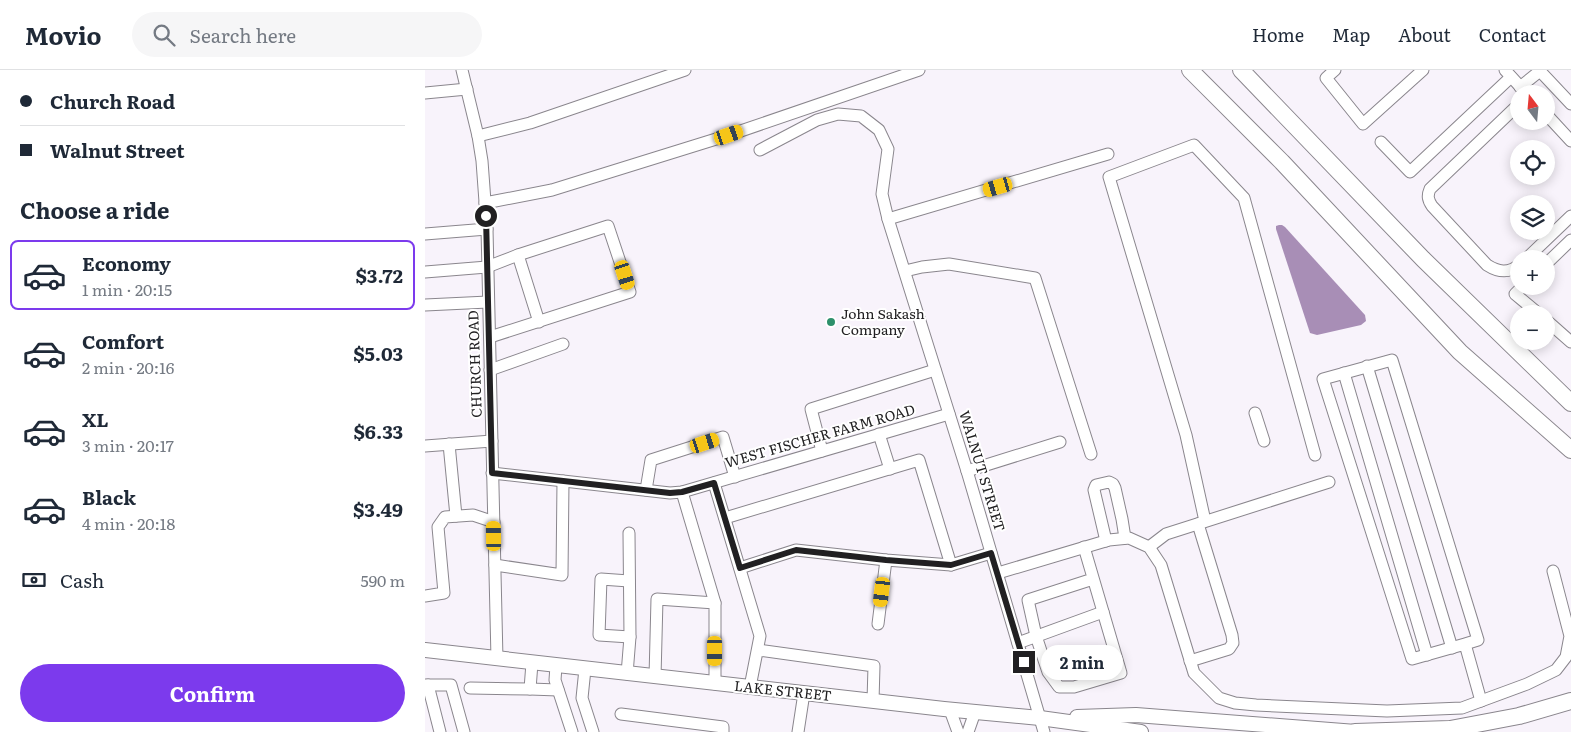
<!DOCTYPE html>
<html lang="en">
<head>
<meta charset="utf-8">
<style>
	:root { --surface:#fff; --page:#f6f6f7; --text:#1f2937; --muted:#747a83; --line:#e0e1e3; --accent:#7c3aed }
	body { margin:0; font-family:Literata,serif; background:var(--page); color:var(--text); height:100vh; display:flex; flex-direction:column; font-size:19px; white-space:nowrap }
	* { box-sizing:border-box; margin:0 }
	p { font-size:16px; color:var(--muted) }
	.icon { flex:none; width:28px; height:28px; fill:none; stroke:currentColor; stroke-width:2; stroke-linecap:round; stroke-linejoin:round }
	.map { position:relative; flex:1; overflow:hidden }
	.panel { display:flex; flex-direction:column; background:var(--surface); width:425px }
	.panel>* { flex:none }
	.guide { display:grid; align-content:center; height:110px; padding:0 20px; background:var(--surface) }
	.needle { width:32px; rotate:344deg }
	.tools { position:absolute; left:1085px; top:15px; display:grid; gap:10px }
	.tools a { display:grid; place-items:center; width:45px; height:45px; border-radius:50%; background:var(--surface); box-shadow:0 2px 12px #0003; font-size:25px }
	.end { position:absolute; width:22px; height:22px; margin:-11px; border:6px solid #212022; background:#fff; box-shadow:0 0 0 2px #fff }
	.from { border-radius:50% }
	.bubble { position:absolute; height:35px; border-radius:18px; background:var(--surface); box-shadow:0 2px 12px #0003; font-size:16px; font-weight:700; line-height:35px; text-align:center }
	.car { position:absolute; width:15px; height:30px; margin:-15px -8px; border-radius:6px; box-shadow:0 0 4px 1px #0007; background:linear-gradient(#f5c518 24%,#345 0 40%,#f5c518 0 76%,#345 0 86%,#f5c518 0) }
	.guide b { display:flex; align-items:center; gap:18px; height:48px; font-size:19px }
	.guide b+b { border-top:1px solid var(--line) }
	.guide i { width:12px; height:12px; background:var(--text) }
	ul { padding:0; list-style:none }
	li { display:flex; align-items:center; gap:15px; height:70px; margin:0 10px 8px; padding:0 10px; border:2px solid transparent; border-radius:8px }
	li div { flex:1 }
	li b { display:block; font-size:19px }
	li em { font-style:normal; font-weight:700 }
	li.active { border-color:var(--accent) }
	li>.icon { width:45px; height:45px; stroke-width:1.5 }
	h2 { padding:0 20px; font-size:22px; line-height:60px }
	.pay { display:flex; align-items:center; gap:12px; height:55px; padding:0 20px; font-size:19px }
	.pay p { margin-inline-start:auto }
	.button { display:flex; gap:10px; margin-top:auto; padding:10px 20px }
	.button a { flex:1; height:58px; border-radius:30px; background:var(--accent); color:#fff; font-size:20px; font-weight:700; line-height:58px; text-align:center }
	header { display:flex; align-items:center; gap:30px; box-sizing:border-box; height:70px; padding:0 25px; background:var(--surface); border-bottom:1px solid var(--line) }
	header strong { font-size:24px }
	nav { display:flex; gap:28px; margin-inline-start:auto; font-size:18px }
	.search { width:350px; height:45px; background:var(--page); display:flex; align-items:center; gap:12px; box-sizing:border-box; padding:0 18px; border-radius:28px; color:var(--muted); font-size:19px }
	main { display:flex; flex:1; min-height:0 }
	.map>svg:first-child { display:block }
	.water { fill:#a88eb6 }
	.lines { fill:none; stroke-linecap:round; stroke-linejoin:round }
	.minor-casing { stroke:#8a868d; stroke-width:13 }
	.major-casing { stroke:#8a868d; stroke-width:16 }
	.highway-casing { stroke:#8a868d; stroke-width:18 }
	.minor { stroke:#fff; stroke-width:11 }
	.major { stroke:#fff; stroke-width:14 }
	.highway { stroke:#fff; stroke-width:16 }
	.route { stroke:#212022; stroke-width:6 }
	.poi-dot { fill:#2d906b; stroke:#fff; stroke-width:2 }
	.labels { text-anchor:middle; stroke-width:4; stroke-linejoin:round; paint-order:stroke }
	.poi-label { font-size:14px; fill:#212022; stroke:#fff; text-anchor:start }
	.street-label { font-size:14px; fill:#212022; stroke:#fff }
</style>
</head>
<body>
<header>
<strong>Movio</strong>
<div class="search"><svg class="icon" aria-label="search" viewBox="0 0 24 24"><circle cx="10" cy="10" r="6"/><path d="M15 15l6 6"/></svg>Search here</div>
<nav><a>Home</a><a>Map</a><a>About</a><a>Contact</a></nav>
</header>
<main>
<section class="panel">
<div class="guide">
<b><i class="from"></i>Church Road</b>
<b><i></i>Walnut Street</b>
</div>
<h2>Choose a ride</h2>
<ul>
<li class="active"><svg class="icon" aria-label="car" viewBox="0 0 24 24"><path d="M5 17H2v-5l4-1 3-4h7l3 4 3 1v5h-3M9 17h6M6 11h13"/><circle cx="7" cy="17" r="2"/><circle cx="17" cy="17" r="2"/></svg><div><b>Economy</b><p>1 min · 20:15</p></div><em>$3.72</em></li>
<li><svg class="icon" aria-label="car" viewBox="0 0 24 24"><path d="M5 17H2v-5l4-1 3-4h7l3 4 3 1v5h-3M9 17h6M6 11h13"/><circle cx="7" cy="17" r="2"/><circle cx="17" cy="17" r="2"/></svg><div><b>Comfort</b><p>2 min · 20:16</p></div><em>$5.03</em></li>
<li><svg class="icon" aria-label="car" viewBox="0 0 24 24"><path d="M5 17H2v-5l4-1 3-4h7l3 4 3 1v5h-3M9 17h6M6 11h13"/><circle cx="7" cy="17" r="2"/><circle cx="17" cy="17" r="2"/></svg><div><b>XL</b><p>3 min · 20:17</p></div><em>$6.33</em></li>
<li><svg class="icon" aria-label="car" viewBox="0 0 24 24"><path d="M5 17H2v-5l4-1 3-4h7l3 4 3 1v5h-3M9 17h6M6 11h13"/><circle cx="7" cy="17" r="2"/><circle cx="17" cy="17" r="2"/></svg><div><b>Black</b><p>4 min · 20:18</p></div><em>$3.49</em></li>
</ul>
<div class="pay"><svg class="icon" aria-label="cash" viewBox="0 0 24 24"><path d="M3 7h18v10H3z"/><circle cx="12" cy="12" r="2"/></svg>Cash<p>590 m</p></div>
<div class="button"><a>Confirm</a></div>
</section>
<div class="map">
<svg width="1146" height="662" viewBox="0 0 1146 662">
	<rect width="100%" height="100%" fill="#f8f3fb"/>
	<path class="water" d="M854,155H857L860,157L940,245L941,251L936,255L892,265L885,263L851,159V156Z"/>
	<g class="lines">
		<g class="minor-casing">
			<g id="minor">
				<path d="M37,0L53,66L57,91L62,159L72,589"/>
				<path d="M910,0L901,8L938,54L998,0"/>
				<path d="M1080,0L1102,24"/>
				<path d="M1114,0L1146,34"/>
				<path d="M1095,17L1115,1"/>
				<path d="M0,23L42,19"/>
				<path d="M1094,34L1005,119C1002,126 1003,130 1007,136L1062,195C1073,202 1083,204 1094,195"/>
				<path d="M1121,44L1146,71"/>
				<path d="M53,66L105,53L260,0"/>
				<path d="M956,72L985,102L1086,7"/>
				<path d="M335,80L392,50L413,44L436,46L454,60L463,79L457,124L463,149L542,401L619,662"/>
				<path d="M60,133L127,120L304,65L494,0"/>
				<path d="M463,149L683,84"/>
				<path d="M0,164L62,159"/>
				<path d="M93,185L114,252"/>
				<path d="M1101,189L1146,146"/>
				<path d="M1121,194L1146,170"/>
				<path d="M480,201L497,197L524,194L610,208L666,384"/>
				<path d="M0,202L62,197L93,185L183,156L205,222L65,267"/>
				<path d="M1098,216L1090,224L1114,244"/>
				<path d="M0,235L63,232"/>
				<path d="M1121,250L1146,272"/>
				<path d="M942,296L1027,578"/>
				<path d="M65,300L138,274"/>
				<path d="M919,303L1002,585"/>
				<path d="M830,343L839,371"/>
				<path d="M454,364L465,399"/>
				<path d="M24,374L31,446"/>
				<path d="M0,376L67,371"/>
				<path d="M397,381L386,339L510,300"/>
				<path d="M542,401L635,372"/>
				<path d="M67,403L245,423L257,422L524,344"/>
				<path d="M289,413L335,566L325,617"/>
				<path d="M221,420L226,390L298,367L310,407"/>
				<path d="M257,422L290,533"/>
				<path d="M300,448L494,390L526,495"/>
				<path d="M780,451L761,365L684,107L769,75L819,128L890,385"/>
				<path d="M681,471L669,420L671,415L684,412L688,414L690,418L697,449L700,468"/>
				<path d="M659,477L696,603L649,617H634L623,602L611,566L603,530L668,509"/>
				<path d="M724,477L741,464L904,412"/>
				<path d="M70,495L137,505L138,411"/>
				<path d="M315,498L371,480L461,490L526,495L566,483"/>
				<path d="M573,503L684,470L704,468L724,477L736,495L769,603L794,628L810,633L831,635L962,641L1037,638L1102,614L1131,600L1141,587L1145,566L1128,501"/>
				<path d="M204,511L176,509L174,565L205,567"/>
				<path d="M0,526L19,523L13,457L20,447L48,445L69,452"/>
				<path d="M453,554L461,490"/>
				<path d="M593,573L678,542"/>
				<path d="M1040,574L1053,570L967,290L898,309L987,589L1040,574L1056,631"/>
				<path d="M333,580L449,596L448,631"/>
				<path d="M765,591L804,579L808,573L807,565L773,454"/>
				<path d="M131,596L130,610L147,662"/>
				<path d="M160,599L157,628L168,662"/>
				<path d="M202,604L205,567L204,463"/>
				<path d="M230,607L232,529L290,533V614"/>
				<path d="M0,615H26L39,662"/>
				<path d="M3,615L15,662"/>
				<path d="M45,618L105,619L107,593"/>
				<path d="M105,619L133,620"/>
				<path d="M525,640L533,662"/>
				<path d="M196,644L298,657V662"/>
				<path d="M373,662L379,623"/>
				<path d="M543,662L550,642"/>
			</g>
		</g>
		<g class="major-casing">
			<g id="major">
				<path d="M0,580L519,639L615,648L716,662"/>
				<path d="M652,647L711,645L931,662"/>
			</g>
		</g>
		<g class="highway-casing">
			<g id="highway">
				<path d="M765,0L857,92L1035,282L1146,380"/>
				<path d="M816,0L998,189L1146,333"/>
				<path d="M930,662L1025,659L1094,646L1146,631"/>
			</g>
		</g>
		<use href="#minor" class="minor"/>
		<use href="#major" class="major"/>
		<use href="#highway" class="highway"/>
	</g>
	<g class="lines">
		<path class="route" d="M61,146L67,403L245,423L257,422L289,413L315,498L371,480L461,490L526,495L566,483L599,592"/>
	</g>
	<circle class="poi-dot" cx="406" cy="252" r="5"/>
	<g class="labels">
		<g class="poi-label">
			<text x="416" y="249">John Sakash<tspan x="416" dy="16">Company</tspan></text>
		</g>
		<g class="street-label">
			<text transform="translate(50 294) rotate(-92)" y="5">CHURCH ROAD</text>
			<text transform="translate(395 366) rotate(-16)" y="5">WEST FISCHER FARM ROAD</text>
			<text transform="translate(557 401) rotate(73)" y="5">WALNUT STREET</text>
			<text transform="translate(358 621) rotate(6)" y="5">LAKE STREET</text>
		</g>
	</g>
</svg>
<div class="tools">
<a><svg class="needle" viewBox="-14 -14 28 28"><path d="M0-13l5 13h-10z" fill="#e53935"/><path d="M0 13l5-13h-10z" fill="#747a83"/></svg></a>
<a><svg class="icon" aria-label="locate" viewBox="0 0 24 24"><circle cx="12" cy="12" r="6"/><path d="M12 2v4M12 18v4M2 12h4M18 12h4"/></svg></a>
<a><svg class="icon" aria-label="layers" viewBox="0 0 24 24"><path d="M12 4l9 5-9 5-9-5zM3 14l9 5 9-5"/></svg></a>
<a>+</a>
<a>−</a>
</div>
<i class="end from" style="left:61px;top:146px"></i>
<i class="end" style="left:599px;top:592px"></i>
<div class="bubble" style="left:616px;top:575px;width:82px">2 min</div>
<i class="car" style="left:304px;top:65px;rotate:71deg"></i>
<i class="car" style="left:573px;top:117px;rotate:254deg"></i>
<i class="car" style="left:200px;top:205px;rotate:162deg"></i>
<i class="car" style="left:280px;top:373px;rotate:72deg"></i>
<i class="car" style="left:69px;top:466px;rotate:359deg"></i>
<i class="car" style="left:457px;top:522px;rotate:187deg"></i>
<i class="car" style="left:290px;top:581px;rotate:180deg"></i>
</div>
</main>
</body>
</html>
